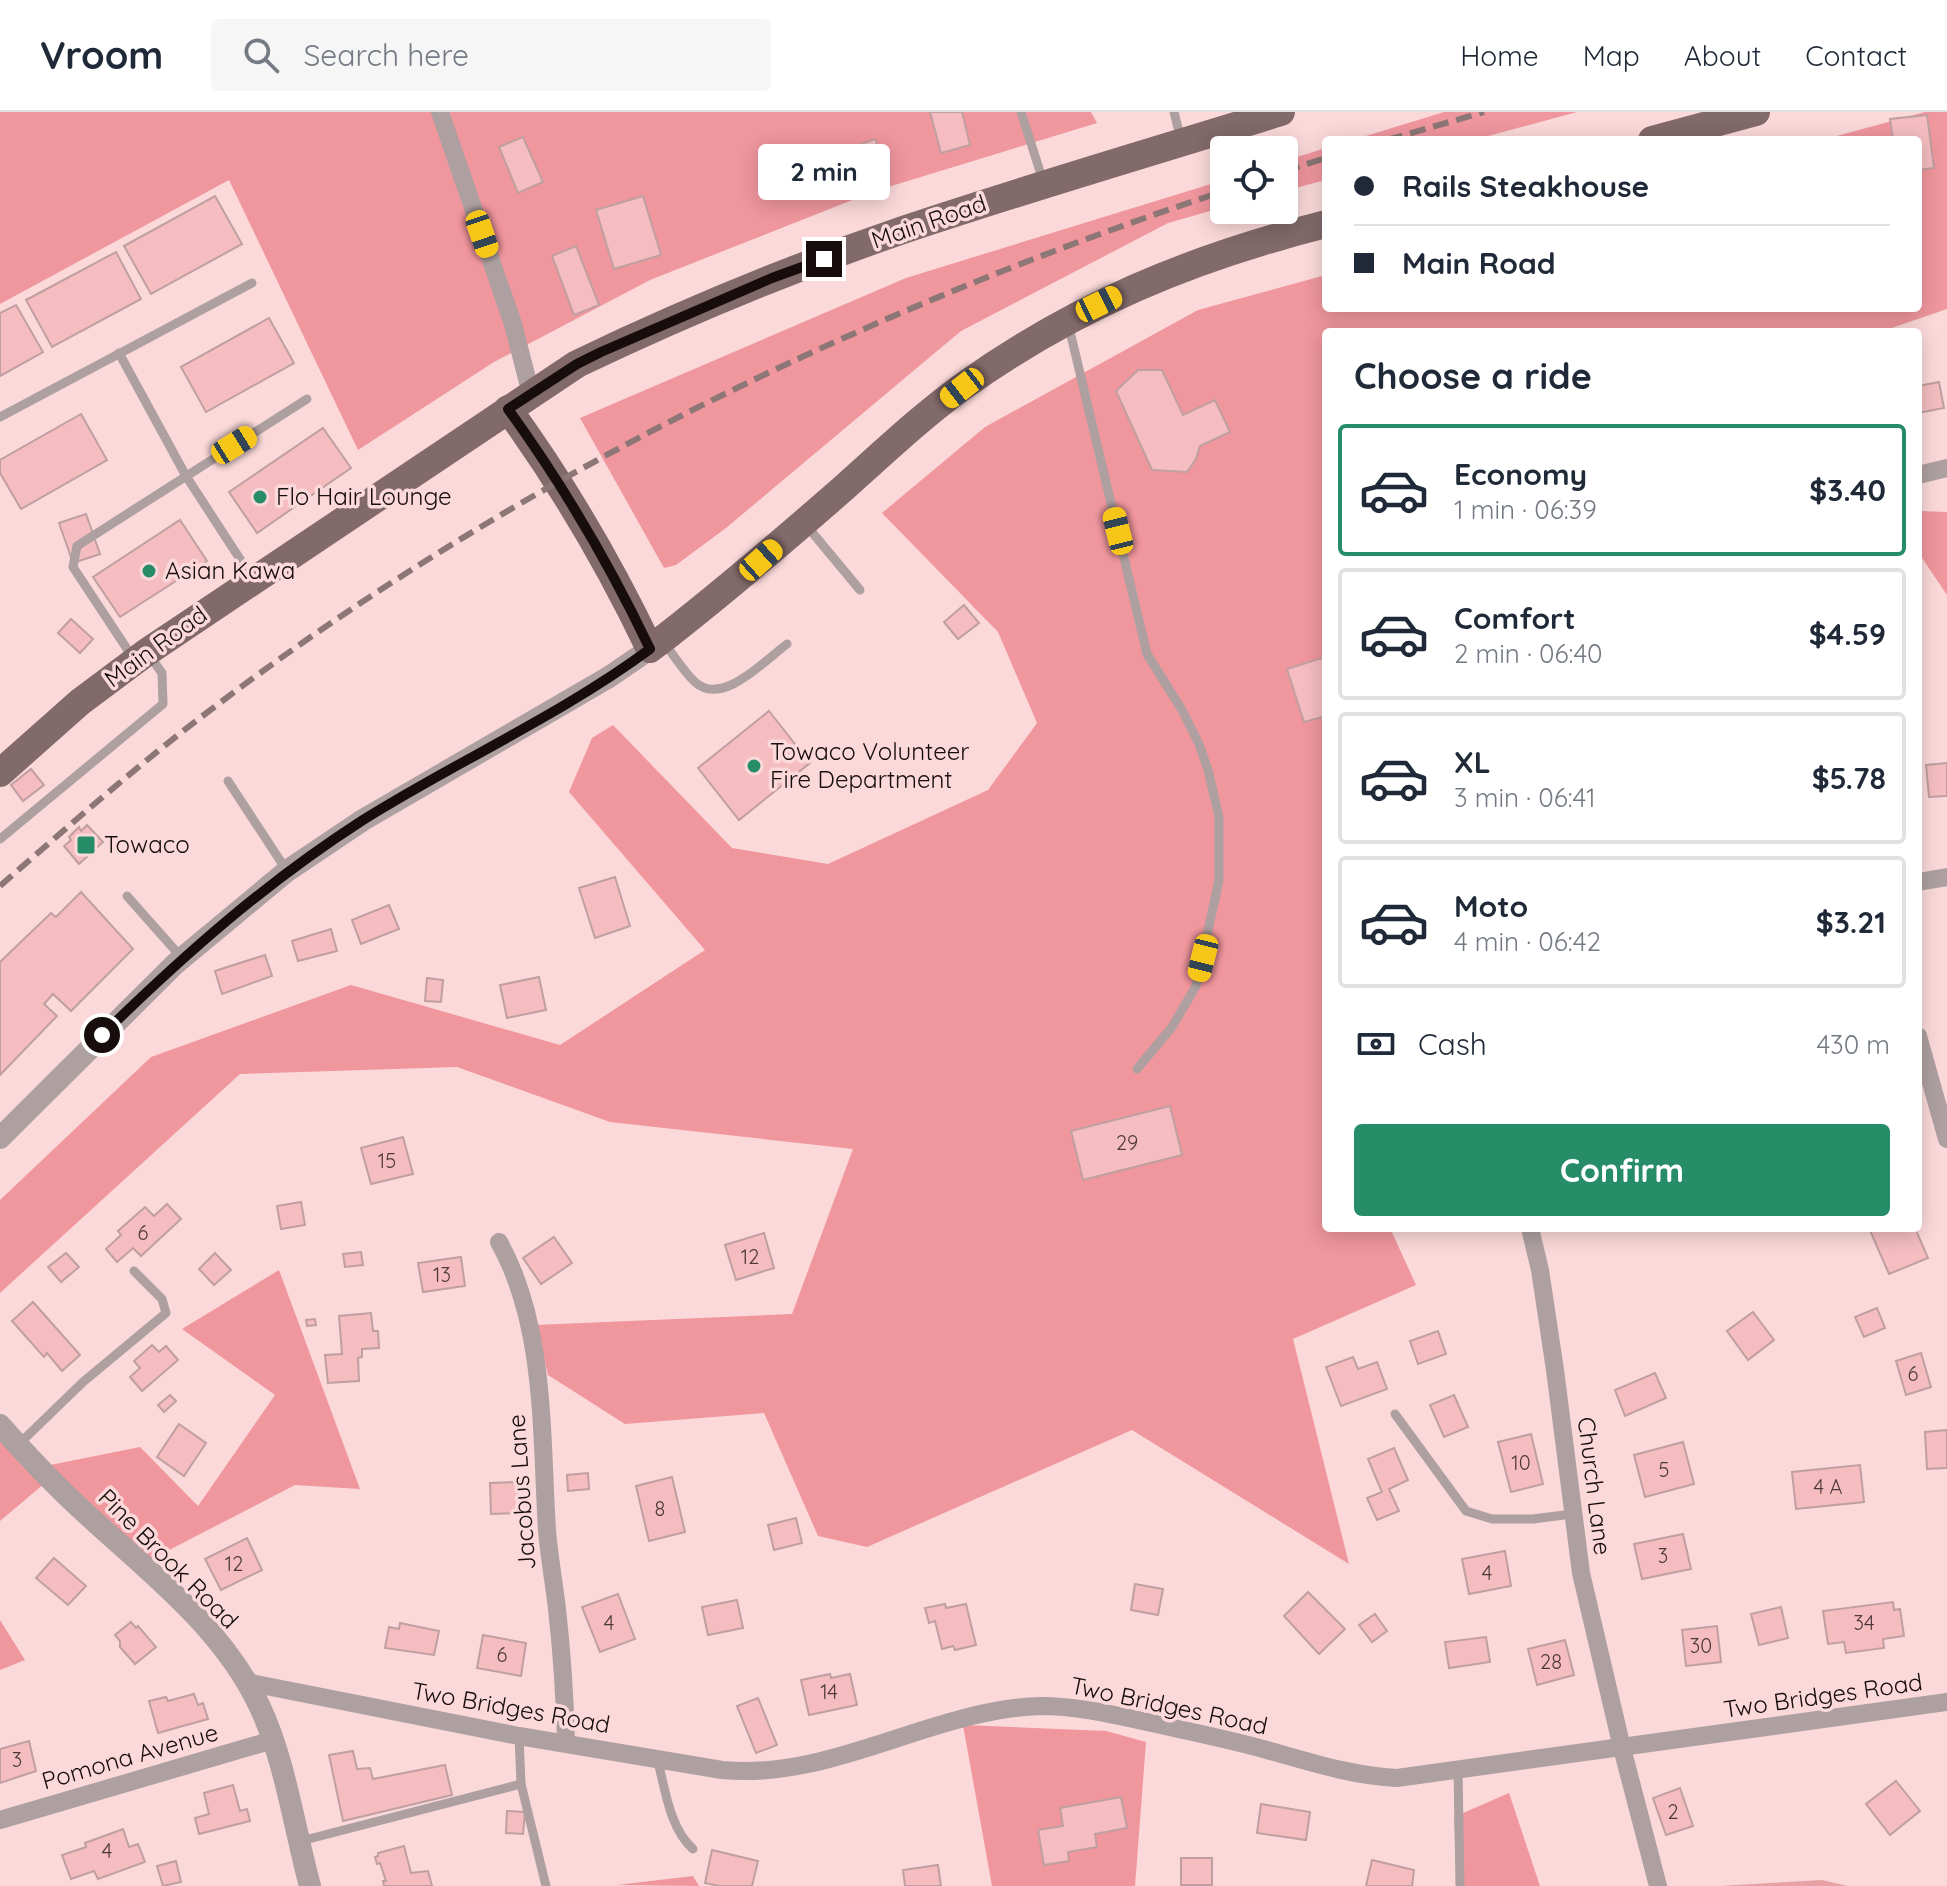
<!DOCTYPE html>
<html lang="en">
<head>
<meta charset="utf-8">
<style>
	:root { --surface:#fff; --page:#f6f6f7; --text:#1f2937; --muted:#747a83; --line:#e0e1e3; --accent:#278d69 }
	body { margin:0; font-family:Quicksand,sans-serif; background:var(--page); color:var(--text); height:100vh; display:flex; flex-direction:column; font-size:30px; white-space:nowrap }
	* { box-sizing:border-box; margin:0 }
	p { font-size:26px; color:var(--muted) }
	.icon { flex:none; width:44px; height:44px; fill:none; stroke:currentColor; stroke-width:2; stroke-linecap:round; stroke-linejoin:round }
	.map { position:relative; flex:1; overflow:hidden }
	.side { position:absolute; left:1322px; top:216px; width:600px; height:904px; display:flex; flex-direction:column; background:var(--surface); border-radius:8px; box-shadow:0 4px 20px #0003 }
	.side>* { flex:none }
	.guide { position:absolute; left:1322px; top:24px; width:600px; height:176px; border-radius:8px; box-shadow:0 4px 20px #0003; display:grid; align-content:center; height:176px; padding:0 32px; background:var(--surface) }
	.tools { position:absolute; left:1210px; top:24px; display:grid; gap:16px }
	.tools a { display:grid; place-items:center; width:88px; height:88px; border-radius:8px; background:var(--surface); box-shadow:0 4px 20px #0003; font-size:40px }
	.end { position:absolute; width:36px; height:36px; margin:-18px; border:10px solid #170d0d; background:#fff; box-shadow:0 0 0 4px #fff }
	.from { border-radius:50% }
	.bubble { position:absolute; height:56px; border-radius:8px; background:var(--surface); box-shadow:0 4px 20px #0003; font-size:26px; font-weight:700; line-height:56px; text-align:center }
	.car { position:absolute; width:24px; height:48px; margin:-24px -12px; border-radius:10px; box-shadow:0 0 6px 2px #0007; background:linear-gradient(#f5c518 24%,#345 0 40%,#f5c518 0 76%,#345 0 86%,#f5c518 0) }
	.guide b { display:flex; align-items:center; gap:28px; height:76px; font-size:30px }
	.guide b+b { border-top:2px solid var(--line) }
	.guide i { width:20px; height:20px; background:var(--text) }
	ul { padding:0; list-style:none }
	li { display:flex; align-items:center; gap:24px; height:132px; margin:0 16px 12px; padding:0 16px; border:4px solid var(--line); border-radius:8px }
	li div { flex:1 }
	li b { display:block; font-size:30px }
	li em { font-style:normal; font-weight:700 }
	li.active { border-color:var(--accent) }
	li>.icon { width:72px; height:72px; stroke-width:1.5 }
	h2 { padding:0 32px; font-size:36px; line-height:96px }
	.pay { display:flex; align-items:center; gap:20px; height:88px; padding:0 32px; font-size:30px }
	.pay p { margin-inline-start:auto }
	.cta { display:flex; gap:16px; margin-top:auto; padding:16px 32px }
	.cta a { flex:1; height:92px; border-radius:8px; background:var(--accent); color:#fff; font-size:32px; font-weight:700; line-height:92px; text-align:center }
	header { display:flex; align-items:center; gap:48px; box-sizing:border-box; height:112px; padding:0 40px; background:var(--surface); border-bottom:2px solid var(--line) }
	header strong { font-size:38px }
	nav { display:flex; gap:44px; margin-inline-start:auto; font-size:28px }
	.search { width:560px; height:72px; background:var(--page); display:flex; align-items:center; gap:20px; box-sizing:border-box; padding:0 28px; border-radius:8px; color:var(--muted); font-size:30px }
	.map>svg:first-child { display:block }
	.green { fill:#e8a1a5 }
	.forest { fill:#f0969d }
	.building { fill:#f5bdc0; stroke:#c09fa1; stroke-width:2 }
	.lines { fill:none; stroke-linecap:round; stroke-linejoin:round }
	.service { stroke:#aea0a0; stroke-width:9 }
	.minor { stroke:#aea0a0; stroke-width:18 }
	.tertiary { stroke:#aea0a0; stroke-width:22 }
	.primary { stroke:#82696a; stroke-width:28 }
	.rail { stroke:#8c7676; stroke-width:6; stroke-dasharray:16 8; stroke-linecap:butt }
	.route { stroke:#170d0d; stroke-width:10 }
	.poi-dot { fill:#278d69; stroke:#fbd9da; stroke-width:3 }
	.labels { text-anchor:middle; stroke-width:7; stroke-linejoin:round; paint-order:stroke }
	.number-label { font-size:20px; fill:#4e393a }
	.street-label { font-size:24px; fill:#170d0d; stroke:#fbd9da }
	.poi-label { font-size:24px; fill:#170d0d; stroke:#fbd9da; text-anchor:start }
</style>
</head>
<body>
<header>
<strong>Vroom</strong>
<div class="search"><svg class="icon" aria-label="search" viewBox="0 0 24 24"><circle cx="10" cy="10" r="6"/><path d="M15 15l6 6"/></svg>Search here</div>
<nav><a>Home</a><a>Map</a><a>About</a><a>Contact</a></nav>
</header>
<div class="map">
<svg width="1947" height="1774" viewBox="0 0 1947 1774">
	<rect width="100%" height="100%" fill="#fbd9da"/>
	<path class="green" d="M1822,1768L1848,1774H1719Z"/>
	<g class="forest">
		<path d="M0,0H1091L1097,11L875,79L650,168L494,250L358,338L229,68L0,192Z"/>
		<path d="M1444,0H1577L1474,28H1353Z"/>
		<path d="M1925,0H1947V197L1880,220H1326V1116H1390L1416,1173L1293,1227L1349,1452L1132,1318L867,1435L818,1424L764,1301L625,1312L548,1263L536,1213L792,1202L853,1037L610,1010L457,955L240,962L0,1181V1088L151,945L351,873L560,933L705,838L569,680L592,626L613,613L732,736L828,752L988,678L1037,611L998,520L882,401L985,315L1198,198L1326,163V196H1918V28H1822Z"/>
		<path d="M1326,36V68L1284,79V49Z"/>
		<path d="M1224,68V95L1168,111L961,219L726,416L676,453L664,456L580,306L906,166Z"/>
		<path d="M1920,399L1947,400V483L1918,440Z"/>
		<path d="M279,1158L360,1377L295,1373L144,1451L51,1366L0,1409V1312L40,1355L140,1335L198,1394L275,1283L182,1217Z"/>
		<path d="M0,1508L25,1548L0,1558Z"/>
		<path d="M963,1613L1106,1619L1146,1630L1135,1774H992Z"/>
		<path d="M1509,1681L1540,1774H1458L1454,1705Z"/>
		<path d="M693,1764L699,1774L617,1773Z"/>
	</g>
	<g class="building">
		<path d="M930,0H962L970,33L941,41Z"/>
		<path d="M1927,3L1934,56L1918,58V28H1893L1890,7Z"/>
		<path d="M523,25L543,70L518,81L499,35Z"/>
		<path d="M875,27L887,58L847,73L835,42Z"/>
		<path d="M215,84L242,132L151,182L124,134Z"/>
		<path d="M643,84L661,143L614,157L596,98Z"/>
		<path d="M576,134L599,193L574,203L552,144Z"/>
		<path d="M116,140L141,187L52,235L26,188Z"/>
		<path d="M16,193L43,240L0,264V201Z"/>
		<path d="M269,206L294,251L206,300L181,255Z"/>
		<path d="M1138,258H1162L1183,303L1215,288L1230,320L1200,334L1196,347L1187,360L1152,358L1116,279Z"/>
		<path d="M1939,270L1944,296L1918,301V274Z"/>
		<path d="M81,302L107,348L21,397L0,361V348Z"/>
		<path d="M323,316L351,356L257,421L229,380Z"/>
		<path d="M86,402L100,442L73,451L59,411Z"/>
		<path d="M180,408L207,449L120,505L93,465Z"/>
		<path d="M964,493L979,511L958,527L944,510Z"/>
		<path d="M71,507L93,527L80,541L58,521Z"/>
		<path d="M1325,545L1326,604L1304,610L1287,557Z"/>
		<path d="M769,599L810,651L739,708L698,656Z"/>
		<path d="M1947,651V684L1929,685L1926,653Z"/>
		<path d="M31,657L44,673L23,689L11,673Z"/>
		<path d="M87,713L103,730L79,752L64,734L71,728L69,725L79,715L81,719Z"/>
		<path d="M615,765L630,814L595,826L579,776Z"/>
		<path d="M81,780L133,837L71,899L53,882L44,892L57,904L0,963V850L51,801L56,805Z"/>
		<path d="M389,793L399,817L361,832L352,808Z"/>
		<path d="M331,817L337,839L298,849L292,829Z"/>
		<path d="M265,843L272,864L222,882L215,859Z"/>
		<path d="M539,865L546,898L507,906L500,873Z"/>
		<path d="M427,866L443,868L441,890L425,889Z"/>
		<path d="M1170,994L1182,1043L1083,1068L1071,1019Z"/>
		<path d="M403,1025L413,1062L371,1072L361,1036Z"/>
		<path d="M301,1090L305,1113L281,1117L277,1094Z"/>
		<path d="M167,1092L181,1107L141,1144L133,1136L117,1150L106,1137L121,1123L118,1119L145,1095L154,1104Z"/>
		<path d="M1869,1116H1915L1928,1146L1889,1162Z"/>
		<path d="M764,1121L774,1156L736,1168L725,1133Z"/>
		<path d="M554,1125L572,1151L541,1172L523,1146Z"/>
		<path d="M361,1140L363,1153L345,1155L343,1142Z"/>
		<path d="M66,1141L79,1155L61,1170L48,1155Z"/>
		<path d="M215,1141L231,1158L214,1173L199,1157Z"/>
		<path d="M461,1145L465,1174L423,1180L418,1151Z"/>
		<path d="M33,1190L80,1243L62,1259L47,1241L44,1245L12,1209Z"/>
		<path d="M1877,1196L1885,1216L1864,1225L1855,1205Z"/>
		<path d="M1753,1200L1774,1228L1748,1248L1727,1219Z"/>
		<path d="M371,1201L373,1219H378L379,1236L362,1237V1245L358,1246L359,1269L328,1271L325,1243L342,1242L339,1204Z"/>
		<path d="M315,1207L316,1213L307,1214L306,1208Z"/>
		<path d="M1438,1219L1446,1242L1418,1252L1410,1229Z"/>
		<path d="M152,1233L159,1240L166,1234L178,1248L142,1279L130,1265L140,1256L134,1249Z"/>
		<path d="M1921,1241L1931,1275L1906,1283L1896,1249Z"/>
		<path d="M1353,1245L1358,1257L1377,1250L1387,1277L1341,1294L1326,1255Z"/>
		<path d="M1655,1261L1666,1286L1625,1304L1615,1278Z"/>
		<path d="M170,1283L176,1289L164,1300L158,1293Z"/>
		<path d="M1454,1283L1468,1315L1444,1325L1430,1293Z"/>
		<path d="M179,1312L206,1331L184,1364L157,1345Z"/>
		<path d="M1947,1318V1356L1927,1357L1925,1320Z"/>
		<path d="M1531,1322L1543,1372L1511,1380L1498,1330Z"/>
		<path d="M1683,1330L1694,1372L1645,1385L1634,1343Z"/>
		<path d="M1394,1336L1408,1368L1389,1377L1399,1399L1377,1408L1367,1386L1382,1380L1368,1347Z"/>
		<path d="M1860,1353L1864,1390L1796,1397L1792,1360Z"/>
		<path d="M588,1361L589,1377L568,1379L567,1363Z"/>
		<path d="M672,1365L685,1420L649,1429L636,1374Z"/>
		<path d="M518,1370L519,1401L491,1402L490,1371Z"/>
		<path d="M796,1406L802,1431L774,1438L768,1413Z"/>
		<path d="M1683,1422L1691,1457L1642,1467L1634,1432Z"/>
		<path d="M247,1426L262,1458L221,1478L205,1447Z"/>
		<path d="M1505,1439L1511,1474L1469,1482L1462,1447Z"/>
		<path d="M54,1446L86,1474L68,1493L36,1466Z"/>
		<path d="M1135,1472L1163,1477L1158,1503L1131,1498Z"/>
		<path d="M1308,1480L1345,1517L1319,1542L1284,1504Z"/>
		<path d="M618,1482L635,1527L600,1540L582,1495Z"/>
		<path d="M737,1488L743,1516L708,1523L702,1495Z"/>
		<path d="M1893,1490L1894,1498L1900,1497L1904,1524L1883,1527L1884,1536L1846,1541L1844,1530L1828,1532L1823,1499Z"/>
		<path d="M945,1492L946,1496L966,1492L976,1533L955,1538L953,1534L942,1537L935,1509L929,1511L925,1496Z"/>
		<path d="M1781,1495L1788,1526L1759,1533L1751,1502Z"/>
		<path d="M1375,1502L1387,1519L1372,1530L1359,1513Z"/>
		<path d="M131,1510L136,1516L138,1514L156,1535L135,1552L120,1535V1529L115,1523Z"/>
		<path d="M400,1511L439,1519L434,1543L385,1536L389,1515L399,1517Z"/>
		<path d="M1717,1514L1721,1550L1686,1554L1682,1518Z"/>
		<path d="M483,1523L526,1531L521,1564L477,1556Z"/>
		<path d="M1486,1525L1490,1550L1449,1556L1445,1530Z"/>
		<path d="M1565,1528L1574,1563L1537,1573L1528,1537Z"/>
		<path d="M830,1562L831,1566L850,1562L857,1593L809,1603L801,1568Z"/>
		<path d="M194,1582L198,1593L203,1591L208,1607L158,1621L149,1589L166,1585L168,1589Z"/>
		<path d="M758,1586L777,1633L756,1641L737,1594Z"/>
		<path d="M29,1629L36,1659L0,1671V1637Z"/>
		<path d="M353,1639L357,1657L370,1656L373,1667L445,1653L452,1683L343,1709L329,1643Z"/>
		<path d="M1896,1669L1920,1699L1890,1723L1866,1692Z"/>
		<path d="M233,1673L240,1699L247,1697L250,1709L199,1722L195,1706L209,1702L204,1681Z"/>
		<path d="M1680,1676L1693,1714L1666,1723L1653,1686Z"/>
		<path d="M1121,1685L1127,1716L1095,1722L1097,1735L1068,1740L1069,1749L1044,1753L1038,1718L1063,1714L1060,1696Z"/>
		<path d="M1261,1692L1310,1700L1306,1728L1257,1721Z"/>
		<path d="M507,1699L525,1700L523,1722L506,1721Z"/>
		<path d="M123,1717L129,1735L138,1732L145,1750L98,1767L94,1759L71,1767L62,1743L86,1735L85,1731Z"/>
		<path d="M404,1734L411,1761L428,1759L432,1774H384L383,1769H386L380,1751L377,1752L375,1745L378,1744V1741Z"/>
		<path d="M712,1738L758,1749L752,1774H719L705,1771Z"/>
		<rect x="1181" y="1746" width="31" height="27"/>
		<path d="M1372,1748L1414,1758L1412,1774H1366Z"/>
		<path d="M176,1749L181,1770L163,1774L157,1754Z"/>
		<path d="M938,1753L941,1774H905L903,1758Z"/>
	</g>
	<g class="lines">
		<g class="service">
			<path d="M1021,0L1043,69"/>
			<path d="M1174,0L1181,28"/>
			<path d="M1068,211L1147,542L1182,598L1199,632L1208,658L1219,705V768L1196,874L1172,915L1137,957"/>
			<path d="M119,241L186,364L251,464"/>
			<path d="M0,305L252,171"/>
			<path d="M806,413L860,478"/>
			<path d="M663,529C673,542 683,559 695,570C722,595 764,549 787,532"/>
			<path d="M133,546L73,455L77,434L307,287"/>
			<path d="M228,669L287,759"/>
			<path d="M0,727L163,592L162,561L149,543"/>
			<path d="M127,784L182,846"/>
			<path d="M1395,1302L1466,1399L1492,1407H1533L1572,1402"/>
			<path d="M18,1333L83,1270L166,1201L162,1187L134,1159"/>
			<path d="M519,1624L521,1672L546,1774"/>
			<path d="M657,1646C665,1675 669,1716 693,1737"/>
			<path d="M1458,1658L1460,1774"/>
			<path d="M301,1729L521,1672"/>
		</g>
		<g class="minor">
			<path d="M440,0L513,212L531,282"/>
			<path d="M1918,363L1947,356"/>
			<path d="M1918,770L1947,765"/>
			<path d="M1918,924L1947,1027"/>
			<path d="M1530,1116L1540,1158L1555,1258L1581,1461L1622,1636L1658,1774"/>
			<path d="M499,1130C546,1214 541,1324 547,1418C549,1444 554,1470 557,1497C562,1542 565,1586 566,1631"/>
			<path d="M246,1570L519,1624L722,1658C832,1669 932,1597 1041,1594C1082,1594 1122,1605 1161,1613C1196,1621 1232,1628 1267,1638C1310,1650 1353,1664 1397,1666L1947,1590"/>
			<path d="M0,1708L273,1628"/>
		</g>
		<g class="tertiary">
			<path d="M0,1026L175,852L287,759L363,708L609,565L650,537"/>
			<path d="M0,1313C20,1336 41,1358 63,1380C130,1446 217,1505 259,1593C285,1647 294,1715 310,1774"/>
		</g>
		<g class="primary">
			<path d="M1652,28L1756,0"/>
			<path d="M508,297C563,373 610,453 650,537C718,485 782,430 846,374C884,340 921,305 962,275C1075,194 1191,146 1326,112"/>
			<path d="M0,661L80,590L147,540L577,252C683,201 792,156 903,118C1028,76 1155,39 1281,0"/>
		</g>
		<g class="rail">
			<path d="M1387,28L1484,0"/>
			<path d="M1284,59L1326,46"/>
			<path d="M0,774C73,710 147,645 225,587C524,362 869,196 1224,79"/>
		</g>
	</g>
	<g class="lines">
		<path class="route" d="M102,923C185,842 265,771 363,708C457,649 561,603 650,537C610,453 563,373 508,297L577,252L601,240L772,166L824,147"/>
	</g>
	<g class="poi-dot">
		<circle cx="260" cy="385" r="8"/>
		<circle cx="149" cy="459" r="8"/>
		<circle cx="754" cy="654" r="8"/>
		<rect x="76" y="723" width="20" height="20" rx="4"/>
	</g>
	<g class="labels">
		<g class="number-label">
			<text x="1127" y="1038">29</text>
			<text x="387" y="1056">15</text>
			<text x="143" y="1128">6</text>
			<text x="750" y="1152">12</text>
			<text x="442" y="1170">13</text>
			<text x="1913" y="1269">6</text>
			<text x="1521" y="1358">10</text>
			<text x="1664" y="1365">5</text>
			<text x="1828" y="1382">4 A</text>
			<text x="660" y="1404">8</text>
			<text x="1663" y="1451">3</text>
			<text x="234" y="1459">12</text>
			<text x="1487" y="1468">4</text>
			<text x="609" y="1518">4</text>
			<text x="1864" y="1518">34</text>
			<text x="1701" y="1541">30</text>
			<text x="502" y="1550">6</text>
			<text x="1551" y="1557">28</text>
			<text x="829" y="1587">14</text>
			<text x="17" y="1655">3</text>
			<text x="1673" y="1707">2</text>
			<text x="107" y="1746">4</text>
		</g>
		<g class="street-label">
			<text transform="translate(929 110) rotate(-19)" y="8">Main Road</text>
			<text transform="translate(156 535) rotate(-36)" y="8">Main Road</text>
			<text transform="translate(1594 1374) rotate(83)" y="8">Church Lane</text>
			<text transform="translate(522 1380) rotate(-94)" y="8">Jacobus Lane</text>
			<text transform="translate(168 1447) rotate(45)" y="8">Pine Brook Road</text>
			<text transform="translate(1823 1584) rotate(-8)" y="8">Two Bridges Road</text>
			<text transform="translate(1169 1594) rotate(12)" y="8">Two Bridges Road</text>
			<text transform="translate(511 1596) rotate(10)" y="8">Two Bridges Road</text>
			<text transform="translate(130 1645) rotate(-16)" y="8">Pomona Avenue</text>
		</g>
		<g class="poi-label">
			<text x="276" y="393">Flo Hair Lounge</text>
			<text x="165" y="467">Asian Kawa</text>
			<text x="770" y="648">Towaco Volunteer<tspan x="770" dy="28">Fire Department</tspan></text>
			<text x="104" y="741">Towaco</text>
		</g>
	</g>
</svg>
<div class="tools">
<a><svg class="icon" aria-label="locate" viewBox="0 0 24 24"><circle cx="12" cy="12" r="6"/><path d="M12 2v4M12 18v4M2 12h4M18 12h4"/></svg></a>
</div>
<i class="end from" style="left:102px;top:923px"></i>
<i class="end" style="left:824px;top:147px"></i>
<div class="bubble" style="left:758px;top:32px;width:132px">2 min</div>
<i class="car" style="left:482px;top:122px;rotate:161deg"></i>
<i class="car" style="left:1099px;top:192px;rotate:64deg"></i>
<i class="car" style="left:962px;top:276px;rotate:232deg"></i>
<i class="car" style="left:234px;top:333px;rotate:58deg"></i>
<i class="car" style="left:1118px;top:419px;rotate:346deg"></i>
<i class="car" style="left:761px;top:448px;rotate:48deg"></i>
<i class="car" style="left:1203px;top:846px;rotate:194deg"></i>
<div class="guide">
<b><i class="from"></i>Rails Steakhouse</b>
<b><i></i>Main Road</b>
</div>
<section class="side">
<h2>Choose a ride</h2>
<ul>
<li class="active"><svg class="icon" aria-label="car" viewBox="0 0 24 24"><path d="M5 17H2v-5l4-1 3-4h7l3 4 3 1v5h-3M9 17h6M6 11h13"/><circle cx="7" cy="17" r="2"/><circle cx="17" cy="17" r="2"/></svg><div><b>Economy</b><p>1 min · 06:39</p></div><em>$3.40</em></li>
<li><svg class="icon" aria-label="car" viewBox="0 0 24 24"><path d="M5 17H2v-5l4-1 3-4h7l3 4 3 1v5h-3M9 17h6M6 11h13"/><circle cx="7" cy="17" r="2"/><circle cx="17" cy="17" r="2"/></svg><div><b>Comfort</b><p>2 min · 06:40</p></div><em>$4.59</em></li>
<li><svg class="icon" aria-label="car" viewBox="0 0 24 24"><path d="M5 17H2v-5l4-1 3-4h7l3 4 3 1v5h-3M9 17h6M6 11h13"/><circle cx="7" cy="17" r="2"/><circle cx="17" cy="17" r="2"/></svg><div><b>XL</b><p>3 min · 06:41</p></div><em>$5.78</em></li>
<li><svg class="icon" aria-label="car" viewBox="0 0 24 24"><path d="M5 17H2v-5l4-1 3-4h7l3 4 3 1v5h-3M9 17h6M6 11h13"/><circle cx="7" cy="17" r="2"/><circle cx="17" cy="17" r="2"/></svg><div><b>Moto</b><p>4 min · 06:42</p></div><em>$3.21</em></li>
</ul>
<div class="pay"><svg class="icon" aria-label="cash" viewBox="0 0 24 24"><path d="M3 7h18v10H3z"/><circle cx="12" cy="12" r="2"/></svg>Cash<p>430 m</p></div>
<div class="cta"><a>Confirm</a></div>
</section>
</div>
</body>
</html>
